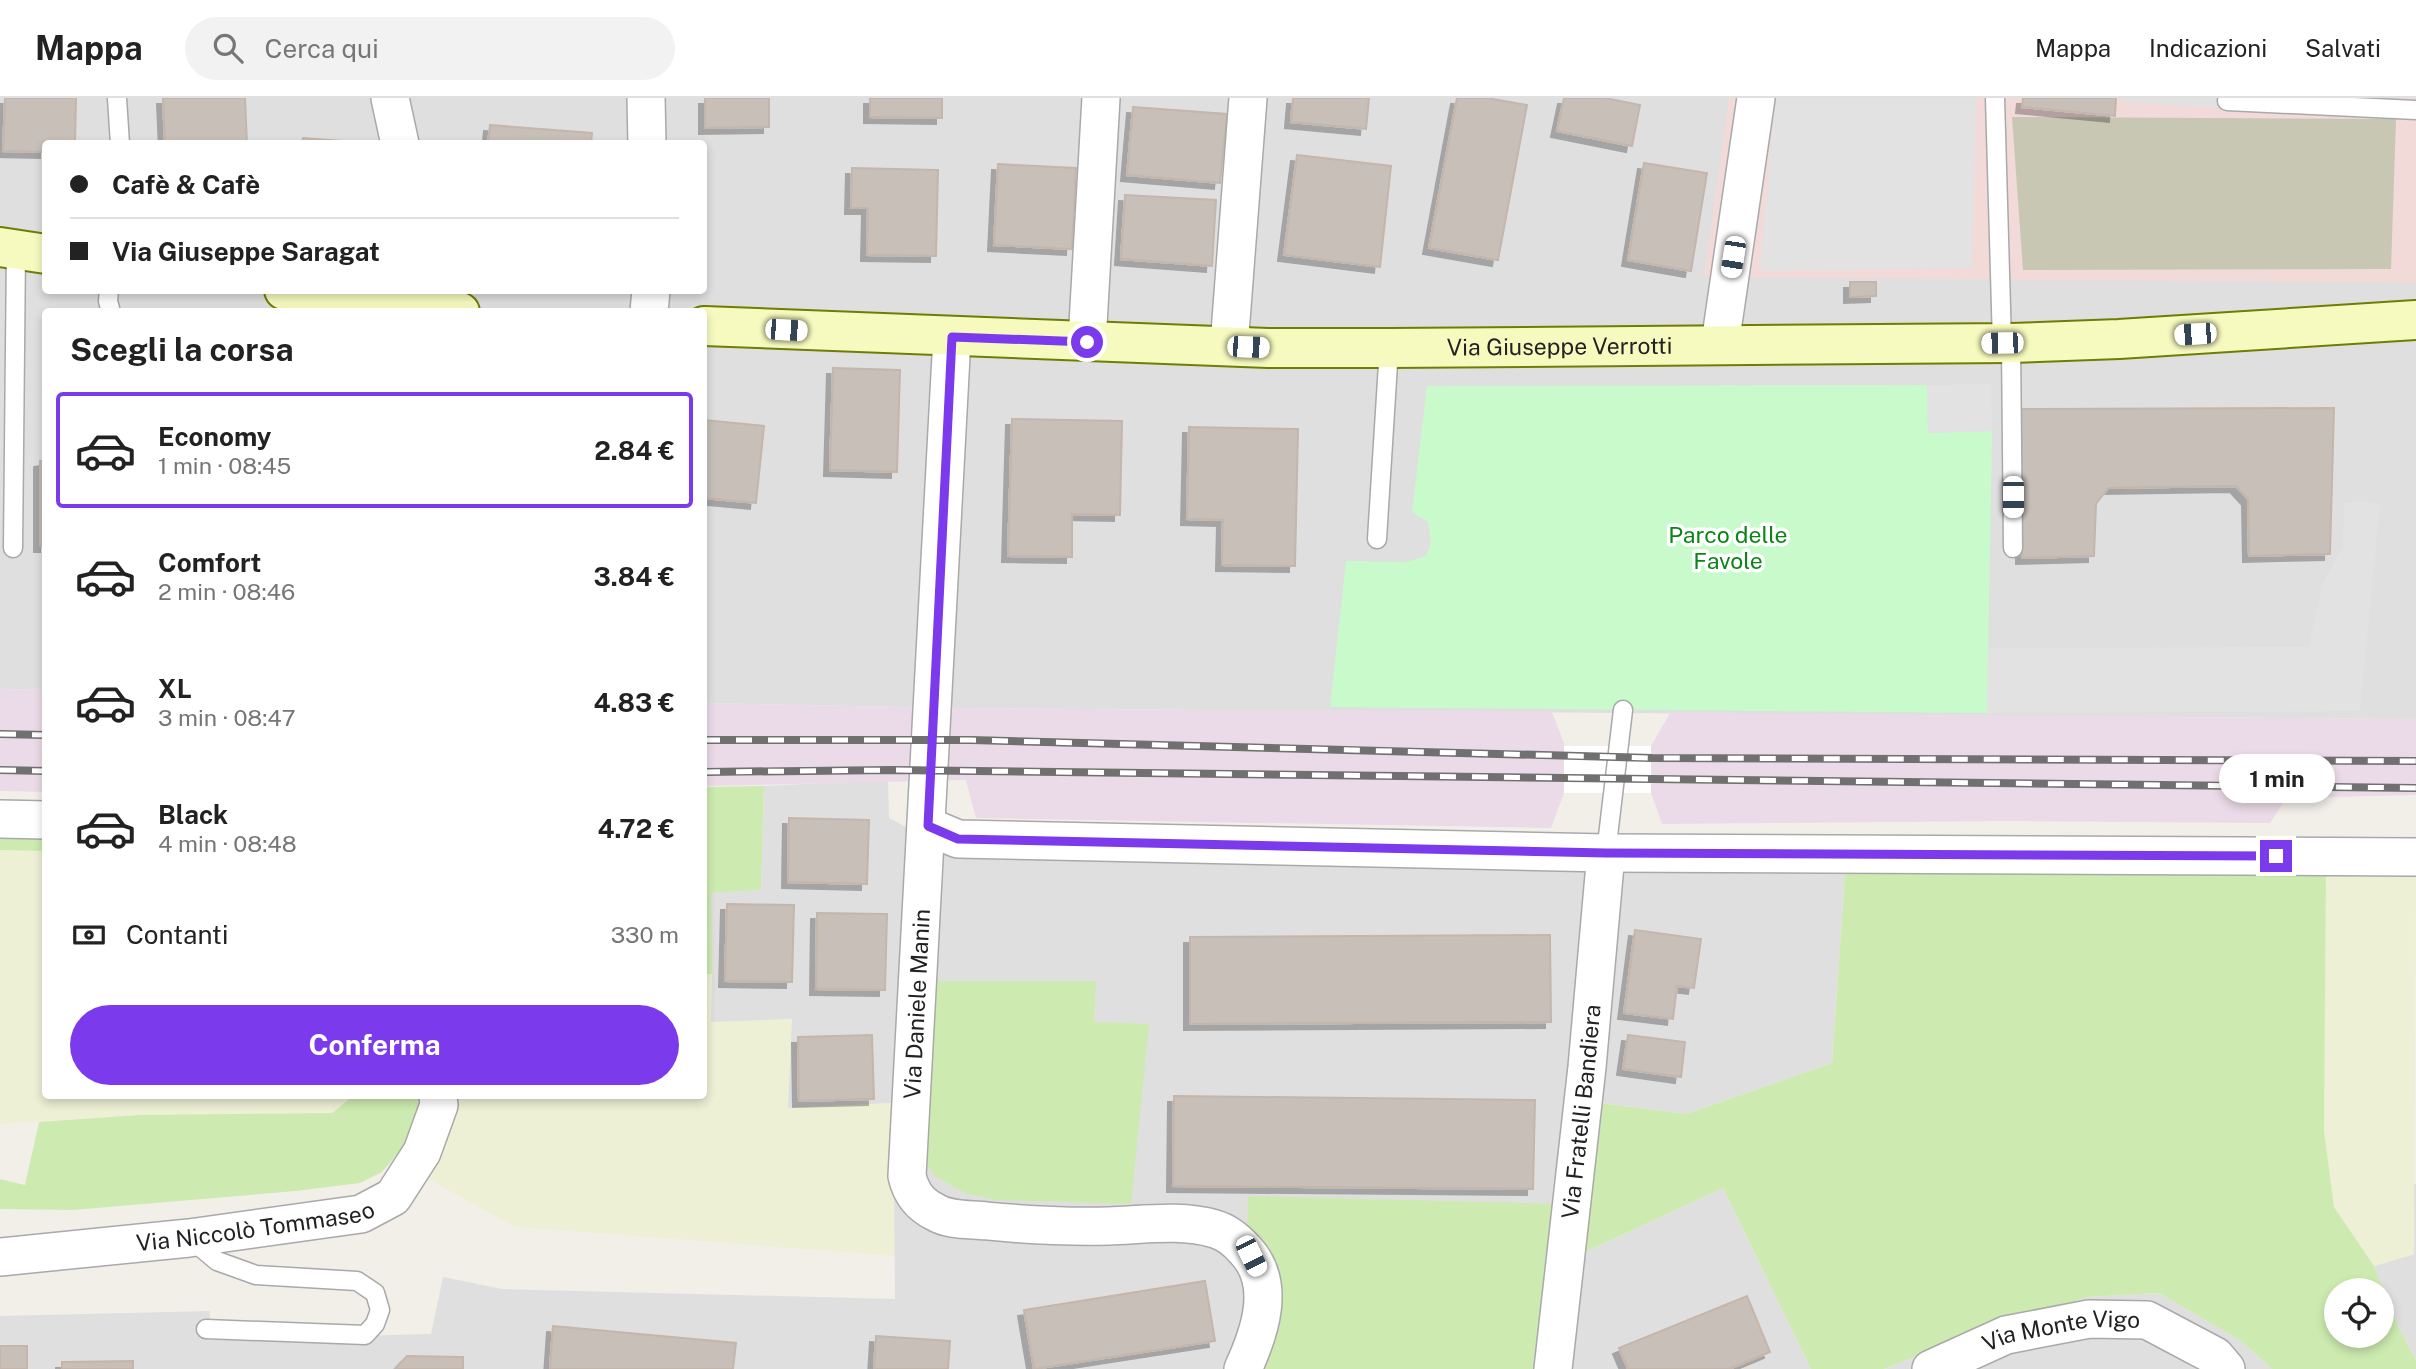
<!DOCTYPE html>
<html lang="it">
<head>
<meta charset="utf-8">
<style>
	:root { --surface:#fff; --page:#f2f2f2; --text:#222; --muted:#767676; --line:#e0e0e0; --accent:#7c3aed }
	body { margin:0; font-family:"Public Sans",sans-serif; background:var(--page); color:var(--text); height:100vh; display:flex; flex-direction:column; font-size:26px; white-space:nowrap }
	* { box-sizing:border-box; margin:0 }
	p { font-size:23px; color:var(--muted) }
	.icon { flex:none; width:38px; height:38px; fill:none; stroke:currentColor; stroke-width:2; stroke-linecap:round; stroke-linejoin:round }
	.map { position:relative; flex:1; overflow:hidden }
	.panel { position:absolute; left:42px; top:210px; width:665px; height:791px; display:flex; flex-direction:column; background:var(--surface); border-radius:7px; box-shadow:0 4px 10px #0003 }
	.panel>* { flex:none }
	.banner { position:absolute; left:42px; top:42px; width:665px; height:154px; border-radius:7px; box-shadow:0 4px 10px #0003; display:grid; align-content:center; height:154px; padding:0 28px; background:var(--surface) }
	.tools { position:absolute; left:2324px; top:1180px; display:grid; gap:14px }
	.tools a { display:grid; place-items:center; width:70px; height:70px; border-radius:50%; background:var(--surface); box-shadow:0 4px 10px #0003; font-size:35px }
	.end { position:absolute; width:32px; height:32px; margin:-16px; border:9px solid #7c3aed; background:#fff; box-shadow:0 0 0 4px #fff }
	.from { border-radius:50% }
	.bubble { position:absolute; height:49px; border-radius:24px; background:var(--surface); box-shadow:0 4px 10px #0003; font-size:23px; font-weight:700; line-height:49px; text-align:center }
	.car { position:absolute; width:21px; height:42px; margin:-21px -10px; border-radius:9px; box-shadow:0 0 5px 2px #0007; background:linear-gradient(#fff 24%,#345 0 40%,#fff 0 76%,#345 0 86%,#fff 0) }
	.banner b { display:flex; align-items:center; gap:24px; height:66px; font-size:26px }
	.banner b+b { border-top:2px solid var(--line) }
	.banner i { width:18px; height:18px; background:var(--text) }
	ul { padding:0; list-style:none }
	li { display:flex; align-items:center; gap:21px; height:116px; margin:0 14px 10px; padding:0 14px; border:4px solid transparent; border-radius:7px }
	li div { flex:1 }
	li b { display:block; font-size:26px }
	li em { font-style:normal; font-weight:700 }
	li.current { border-color:var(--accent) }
	li>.icon { width:63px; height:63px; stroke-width:1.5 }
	h2 { padding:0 28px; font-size:32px; line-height:84px }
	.pay { display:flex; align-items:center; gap:18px; height:77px; padding:0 28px; font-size:26px }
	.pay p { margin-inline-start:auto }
	.button { display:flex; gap:14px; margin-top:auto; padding:14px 28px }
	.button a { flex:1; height:80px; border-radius:42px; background:var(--accent); color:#fff; font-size:28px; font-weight:700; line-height:80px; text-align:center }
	header { display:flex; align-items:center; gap:42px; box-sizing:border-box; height:98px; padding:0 35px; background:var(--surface); border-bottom:2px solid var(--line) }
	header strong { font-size:33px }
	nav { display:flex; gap:38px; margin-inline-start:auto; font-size:24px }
	.search { width:490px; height:63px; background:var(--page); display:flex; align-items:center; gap:18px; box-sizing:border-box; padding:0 24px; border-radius:38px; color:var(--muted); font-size:26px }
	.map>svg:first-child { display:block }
	.residential { fill:#e0dfdf; fill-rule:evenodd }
	.commercial { fill:#f2dad9 }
	.industrial { fill:#ebdbe8 }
	.construction { fill:#c7c7b4 }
	.farmland { fill:#eef0d5 }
	.grass { fill:#cdebb0; fill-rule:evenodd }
	.park { fill:#c8facc }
	.parking { fill:#e2e2e2 }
	.pier { fill:#fff }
	.building { fill:#c7bfb8; stroke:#c4b6ab; stroke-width:2; filter:url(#shadow) }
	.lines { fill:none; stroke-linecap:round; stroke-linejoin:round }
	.lane-casing { stroke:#a9a9a9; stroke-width:21 }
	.street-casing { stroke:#a9a9a9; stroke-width:40 }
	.secondary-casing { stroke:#707d05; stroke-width:42 }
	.lane { stroke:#fff; stroke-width:18 }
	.street { stroke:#fff; stroke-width:37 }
	.secondary { stroke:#f7fabf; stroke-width:38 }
	.rail-casing { stroke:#707070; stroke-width:8 }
	.rail { stroke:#fff; stroke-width:5; stroke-dasharray:16; stroke-linecap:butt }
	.route { stroke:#7c3aed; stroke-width:9 }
	.labels { text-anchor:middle; stroke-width:7; stroke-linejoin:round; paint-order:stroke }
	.street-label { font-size:23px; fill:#222; stroke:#fff }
	.park-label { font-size:23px; fill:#0c8416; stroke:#fff }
</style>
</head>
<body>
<header>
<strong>Mappa</strong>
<div class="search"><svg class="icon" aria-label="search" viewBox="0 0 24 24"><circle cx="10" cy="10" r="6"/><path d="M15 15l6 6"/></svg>Cerca qui</div>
<nav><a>Mappa</a><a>Indicazioni</a><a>Salvati</a></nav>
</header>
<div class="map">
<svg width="2416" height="1271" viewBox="0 0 2416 1271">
	<defs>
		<filter id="shadow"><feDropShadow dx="-6" dy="6" stdDeviation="0" flood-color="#0004"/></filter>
	</defs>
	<rect width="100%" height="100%" fill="#f2efe9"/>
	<g class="residential">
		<path d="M0,0H2416V621L954,610L704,605V214H46L45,592L0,591ZM46,46H704V192H46Z"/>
		<path d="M888,682L889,720L957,756L1845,776L1832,965L1686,1016L1593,1004L1584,1107L1260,1271H0V1218L210,1213L209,1242L431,1236L443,1179L502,1191L895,1201L893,1005L788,1010L711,924V795L761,792L764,688Z"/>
		<path d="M2414,1086H2416V1262L2399,1230L2374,1168L2414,1156Z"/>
		<path d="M1723,1090L1811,1271H1564L1579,1157Z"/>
		<path d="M2159,1195L2241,1243L2272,1271H1884L1962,1240L2087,1199Z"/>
	</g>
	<path class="commercial" d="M1729,0H2416V185L1704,179Z"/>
	<g class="industrial">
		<path d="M0,591L45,592V694L0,693Z"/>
		<path d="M704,605L954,610L1552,614L1565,648H1651L1670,615L2416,621V697L2286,700L2270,725L2009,723L1662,726L1651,695H1564L1551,730L976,720L966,682L704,688Z"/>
	</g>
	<path class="construction" d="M2012,19L2396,21L2391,171L2023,172Z"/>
	<g class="farmland">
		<path d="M0,752L45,753L46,998H353L332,1015L139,1017L0,1026Z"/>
		<path d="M2326,774H2416L2414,1156L2374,1168L2334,1110L2324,1033Z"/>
		<path d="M704,876H712L711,924L792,921L788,1010L893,1005L894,1158L515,1129L428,1081L447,1035L458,998H704Z"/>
	</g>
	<g class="grass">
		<path d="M764,688L761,792L711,795L712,876H704V689Z"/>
		<path d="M0,732H45V753L0,752Z"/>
		<path d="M2326,774L2324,1033L2334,1109L2374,1168L2399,1230L2416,1262V1271H2272L2241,1243L2159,1195L2087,1199L1962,1240L1884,1271H1811L1723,1090L1579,1157L1593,1004L1686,1016L1832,965L1845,776ZM2336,1192H2382V1237H2336Z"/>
		<path d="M931,883H1096L1094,924L1149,926L1131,1106L996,1102L967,1096L933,1077L923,1057Z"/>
		<path d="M353,998H420L412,1039L382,1074L360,1085L296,1093L73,1112L0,1111V1081L25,1087L39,1024L139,1017L332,1015Z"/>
		<path d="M1248,1098L1561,1106L1537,1271H1260L1247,1135Z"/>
	</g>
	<path class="park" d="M1927,287L1928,335L1992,333L1987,615L1330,609L1346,463L1407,464L1426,458L1431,444L1428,424L1412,414L1427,288Z"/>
	<g class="parking">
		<path d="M1775,0H1976L1972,170L1760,173Z"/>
		<path d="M2123,0H2270V13L2123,4Z"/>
		<path d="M1991,286L1992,333L1928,335L1927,287Z"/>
		<path d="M2362,403L2380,405L2360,613L1987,615L1988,550L2309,549L2322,487L2343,449L2344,405Z"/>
	</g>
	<rect class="pier" x="1564" y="648" width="87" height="47"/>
	<g class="building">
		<path d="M5,0H76L75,46H46V54L3,53Z"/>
		<path d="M163,0H245L247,46H165Z"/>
		<path d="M705,0H769V29L705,30Z"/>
		<path d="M870,0H942V20L870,19Z"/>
		<path d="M1293,0H1369L1366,31L1291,24Z"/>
		<path d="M1457,0H1487L1527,7L1498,162L1429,150Z"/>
		<path d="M1564,0H1605L1640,7L1632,48L1557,33Z"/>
		<path d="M2023,0H2116L2115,18L2022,9Z"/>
		<path d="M1133,9L1227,16L1220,85L1127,77Z"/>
		<path d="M490,27L592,35L591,46H488Z"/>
		<path d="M303,40L382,46H302Z"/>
		<path d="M1297,57L1391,68L1380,169L1284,157Z"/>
		<path d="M1644,65L1707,75L1691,173L1628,162Z"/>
		<path d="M998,66L1076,70L1072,151L994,147Z"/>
		<path d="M852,70L938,72L936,158L867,157L868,110H851Z"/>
		<path d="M1125,97L1216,102L1212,168L1121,161Z"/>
		<path d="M1850,184H1876V198L1850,199Z"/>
		<path d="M833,270L900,272L897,374L830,372Z"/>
		<path d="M2334,310L2330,456L2249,458L2248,401L2236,388L2108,390L2096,406L2094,458L2022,460L2021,311Z"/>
		<path d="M1012,321L1122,323L1120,417L1072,416V459L1008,458Z"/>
		<path d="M704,322L764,328L756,405L704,400Z"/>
		<path d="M1189,329L1298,331L1295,468L1222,467L1223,422L1187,421Z"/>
		<path d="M46,362V448H40V363Z"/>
		<path d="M789,720L869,722L867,786L788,784Z"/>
		<path d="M727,806L794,807L792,884L725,883Z"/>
		<path d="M817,815L887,816L885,892L816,891Z"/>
		<path d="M1635,832L1701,841L1694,890L1677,888L1673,921L1624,915Z"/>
		<path d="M1550,837L1551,924L1190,926V839Z"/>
		<path d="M872,937L874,1001L799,1003L798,939Z"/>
		<path d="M1628,937L1685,944L1681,979L1623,971Z"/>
		<path d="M1174,998L1535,1002L1533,1091L1173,1088Z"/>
		<path d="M1205,1183L1215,1243L1034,1271L1024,1212Z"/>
		<path d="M1747,1198L1770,1254L1729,1271H1628L1619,1250Z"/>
		<path d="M553,1228L736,1245L733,1271H550Z"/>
		<path d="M876,1238L950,1243L948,1271H874Z"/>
		<rect x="0" y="1248" width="27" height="23"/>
		<path d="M407,1258L463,1259V1271H395Z"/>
		<path d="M133,1263V1271H62V1264Z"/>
	</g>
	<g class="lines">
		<g class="lane-casing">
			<g id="lane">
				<path d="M117,0L120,46"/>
				<path d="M1995,0L2002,245"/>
				<path d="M2227,3L2416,12"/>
				<path d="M109,192L108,203L111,214"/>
				<path d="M2011,245L2013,450"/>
				<path d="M1377,441L1389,250"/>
				<path d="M13,450L16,151"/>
				<path d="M1606,755L1623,612"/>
				<path d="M192,1142L217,1163L256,1177L357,1183L375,1195L380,1212L375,1226L365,1237L206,1231"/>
			</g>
		</g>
		<g class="street-casing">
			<g id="street">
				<path d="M390,0L400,46"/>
				<path d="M646,0L647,46"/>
				<path d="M649,214L651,192"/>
				<path d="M952,239L907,1078C911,1095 919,1106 935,1114C950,1123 970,1121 987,1123C1028,1127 1067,1129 1109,1128C1142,1127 1182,1121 1215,1131C1226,1134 1237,1143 1245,1152C1277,1185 1260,1234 1243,1271"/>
				<path d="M1087,244L1101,0"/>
				<path d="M1720,246L1756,0"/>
				<path d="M1229,248L1248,0"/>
				<path d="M0,721L46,722"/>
				<path d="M927,728L958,741L1606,755L2416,759"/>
				<path id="s1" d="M0,1159L189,1140L361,1116L393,1099L422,1054L439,1007L438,998"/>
				<path id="s2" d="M1553,1271L1587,969L1606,755"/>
				<path id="s3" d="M1931,1271L2006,1237L2089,1221L2147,1222L2215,1258L2226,1271"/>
			</g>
		</g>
		<g class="secondary-casing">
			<g id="secondary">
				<path d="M0,149L46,156"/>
				<path d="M284,192L428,212L460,214"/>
				<path id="s4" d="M704,228L1268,250H1389L2011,245L2119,241L2416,222"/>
			</g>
		</g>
		<use href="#lane" class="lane"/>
		<use href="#street" class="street"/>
		<use href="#secondary" class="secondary"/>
		<g class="rail-casing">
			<g id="rail">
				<path d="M0,636L46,637"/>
				<path d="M704,642H971L1652,660L2416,663"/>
				<path d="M0,672L46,673"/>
				<path d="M704,674L892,672L2416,690"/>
			</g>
		</g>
		<use href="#rail" class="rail"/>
	</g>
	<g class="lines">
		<path class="route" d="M1087,244L952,239L928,728L958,741L1606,755L2276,758"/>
	</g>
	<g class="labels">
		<g class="street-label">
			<text dy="8" stroke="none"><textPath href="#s4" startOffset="856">Via Giuseppe Verrotti</textPath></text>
			<text transform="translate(917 906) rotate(-87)" y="8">Via Daniele Manin</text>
			<text dy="8" stroke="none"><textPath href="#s2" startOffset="259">Via Fratelli Bandiera</textPath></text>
			<text dy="8" stroke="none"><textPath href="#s1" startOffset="257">Via Niccolò Tommaseo</textPath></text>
			<text dy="8" stroke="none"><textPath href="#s3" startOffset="138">Via Monte Vigo</textPath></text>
		</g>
		<g class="park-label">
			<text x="1728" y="445">Parco delle<tspan x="1728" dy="26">Favole</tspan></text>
		</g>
	</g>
</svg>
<div class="tools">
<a><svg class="icon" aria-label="locate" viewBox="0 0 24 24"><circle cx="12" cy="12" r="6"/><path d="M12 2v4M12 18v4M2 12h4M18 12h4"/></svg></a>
</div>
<i class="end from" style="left:1087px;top:244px"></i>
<i class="end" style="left:2276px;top:758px"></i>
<div class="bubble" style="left:2219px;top:656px;width:116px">1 min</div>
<i class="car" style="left:1733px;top:159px;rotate:189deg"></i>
<i class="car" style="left:786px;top:232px;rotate:93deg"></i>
<i class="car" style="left:2195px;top:236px;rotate:266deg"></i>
<i class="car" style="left:2002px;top:245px;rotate:269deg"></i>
<i class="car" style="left:1248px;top:249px;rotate:92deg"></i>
<i class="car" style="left:2013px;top:399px;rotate:180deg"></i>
<i class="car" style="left:1251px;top:1158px;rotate:154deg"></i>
<div class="banner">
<b><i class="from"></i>Cafè &amp; Cafè</b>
<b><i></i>Via Giuseppe Saragat</b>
</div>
<section class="panel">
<h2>Scegli la corsa</h2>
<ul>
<li class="current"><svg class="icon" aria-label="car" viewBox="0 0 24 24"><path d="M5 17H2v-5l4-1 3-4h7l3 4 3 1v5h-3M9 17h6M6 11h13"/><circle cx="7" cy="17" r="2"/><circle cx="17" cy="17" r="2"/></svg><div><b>Economy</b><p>1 min · 08:45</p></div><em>2.84 €</em></li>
<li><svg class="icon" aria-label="car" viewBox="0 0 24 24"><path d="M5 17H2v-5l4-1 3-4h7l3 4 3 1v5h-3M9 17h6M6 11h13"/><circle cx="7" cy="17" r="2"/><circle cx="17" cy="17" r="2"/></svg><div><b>Comfort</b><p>2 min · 08:46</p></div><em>3.84 €</em></li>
<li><svg class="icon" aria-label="car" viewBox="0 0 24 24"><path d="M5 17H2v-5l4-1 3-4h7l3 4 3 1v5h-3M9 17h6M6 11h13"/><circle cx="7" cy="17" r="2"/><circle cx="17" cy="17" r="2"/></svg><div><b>XL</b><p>3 min · 08:47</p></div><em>4.83 €</em></li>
<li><svg class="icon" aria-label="car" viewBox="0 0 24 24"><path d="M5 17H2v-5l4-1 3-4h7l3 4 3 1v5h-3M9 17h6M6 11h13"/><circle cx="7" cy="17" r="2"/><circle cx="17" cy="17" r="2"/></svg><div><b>Black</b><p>4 min · 08:48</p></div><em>4.72 €</em></li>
</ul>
<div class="pay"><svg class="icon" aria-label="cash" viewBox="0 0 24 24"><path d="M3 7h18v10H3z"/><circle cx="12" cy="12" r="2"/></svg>Contanti<p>330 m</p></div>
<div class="button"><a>Conferma</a></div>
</section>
</div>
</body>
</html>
